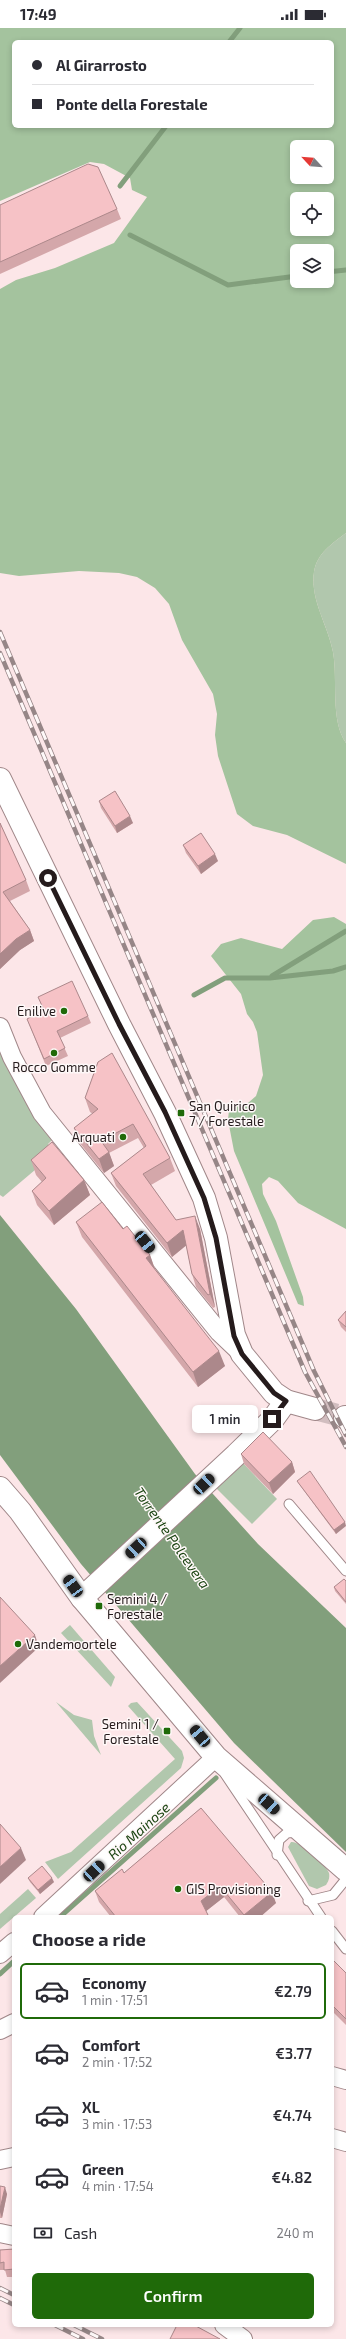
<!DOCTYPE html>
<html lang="en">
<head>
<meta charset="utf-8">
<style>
	:root { --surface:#fff; --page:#f7f7f7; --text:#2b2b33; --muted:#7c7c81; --line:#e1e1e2; --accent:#1f6a09 }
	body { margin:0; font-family:"Exo 2",sans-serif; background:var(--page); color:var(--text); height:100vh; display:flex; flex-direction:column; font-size:15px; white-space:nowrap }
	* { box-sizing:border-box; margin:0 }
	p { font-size:13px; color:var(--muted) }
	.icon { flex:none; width:22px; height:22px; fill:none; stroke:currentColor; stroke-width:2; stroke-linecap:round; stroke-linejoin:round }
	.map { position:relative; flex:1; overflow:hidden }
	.details { position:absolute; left:12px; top:1887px; width:322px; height:412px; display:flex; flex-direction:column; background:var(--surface); border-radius:6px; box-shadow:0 2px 6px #0003 }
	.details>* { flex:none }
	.top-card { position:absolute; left:12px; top:12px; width:322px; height:88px; border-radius:6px; box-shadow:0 2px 6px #0003; display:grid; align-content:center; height:88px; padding:0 20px; background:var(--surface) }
	.needle { width:26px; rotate:296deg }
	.buttons { position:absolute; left:290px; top:112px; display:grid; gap:8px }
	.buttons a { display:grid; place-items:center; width:44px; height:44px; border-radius:6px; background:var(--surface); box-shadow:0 2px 6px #0003; font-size:20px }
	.end { position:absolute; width:18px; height:18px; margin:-9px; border:5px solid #251b1c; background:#fff; box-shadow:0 0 0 2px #fff }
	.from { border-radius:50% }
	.bubble { position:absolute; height:28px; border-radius:6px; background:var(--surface); box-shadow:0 2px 6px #0003; font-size:13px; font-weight:600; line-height:28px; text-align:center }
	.car { position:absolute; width:12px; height:24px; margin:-12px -6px; border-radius:5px; box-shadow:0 0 3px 1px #0007; background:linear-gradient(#222 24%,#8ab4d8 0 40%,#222 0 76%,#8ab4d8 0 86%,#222 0) }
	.top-card b { display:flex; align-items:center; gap:14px; height:38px; font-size:15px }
	.top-card b+b { border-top:1px solid var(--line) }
	.top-card i { width:10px; height:10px; background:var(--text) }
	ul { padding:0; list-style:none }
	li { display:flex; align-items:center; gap:12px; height:56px; margin:0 8px 6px; padding:0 12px; border:2px solid transparent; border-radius:6px }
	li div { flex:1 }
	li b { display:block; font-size:15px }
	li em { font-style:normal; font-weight:600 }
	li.on { border-color:var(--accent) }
	li>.icon { width:36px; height:36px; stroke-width:1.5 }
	h2 { padding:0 20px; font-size:18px; line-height:48px }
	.pay { display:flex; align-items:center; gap:10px; height:44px; padding:0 20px; font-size:15px }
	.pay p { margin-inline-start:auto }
	.cta { display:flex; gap:8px; margin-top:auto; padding:8px 20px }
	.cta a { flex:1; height:46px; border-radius:6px; background:var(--accent); color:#fff; font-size:16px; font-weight:600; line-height:46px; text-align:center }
	.status { display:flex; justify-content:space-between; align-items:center; height:28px; padding:0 20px; background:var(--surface); direction:ltr }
	.status svg { height:11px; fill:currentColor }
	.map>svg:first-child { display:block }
	.green { fill:#b1c7ad }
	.forest { fill:#a4c39e; fill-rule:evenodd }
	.water { fill:#829f7c }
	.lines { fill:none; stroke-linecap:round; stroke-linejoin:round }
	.stream { stroke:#829f7c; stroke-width:5 }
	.secondary-tunnel { stroke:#d1bdbf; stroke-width:22; stroke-dasharray:22 11; stroke-linecap:butt }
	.lane-casing { stroke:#a08789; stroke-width:11 }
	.street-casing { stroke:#a08789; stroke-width:20 }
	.secondary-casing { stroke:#a08789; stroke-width:24 }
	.primary-casing { stroke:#a08789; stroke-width:24 }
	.lane { stroke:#fff; stroke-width:9 }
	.street { stroke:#fff; stroke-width:18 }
	.secondary { stroke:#fff; stroke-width:22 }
	.primary { stroke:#fff; stroke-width:22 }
	.rail-casing { stroke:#968687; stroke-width:4.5 }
	.rail { stroke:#fef8f8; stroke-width:3; stroke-dasharray:9; stroke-linecap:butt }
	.wall { fill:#d4a7aa }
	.shaded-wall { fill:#ac888b }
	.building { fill:#f6c2c6; stroke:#ac888b }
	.route { stroke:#251b1c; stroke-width:5 }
	.poi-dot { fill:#1f6a09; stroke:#fef8f8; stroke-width:1.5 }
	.labels { text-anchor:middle; stroke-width:3; stroke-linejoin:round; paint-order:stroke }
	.poi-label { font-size:13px; fill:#251b1c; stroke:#fef8f8; text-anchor:start }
	.water-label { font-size:14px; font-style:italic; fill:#1b4412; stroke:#fef8f8 }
</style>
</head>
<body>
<div class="status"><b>17:49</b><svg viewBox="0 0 49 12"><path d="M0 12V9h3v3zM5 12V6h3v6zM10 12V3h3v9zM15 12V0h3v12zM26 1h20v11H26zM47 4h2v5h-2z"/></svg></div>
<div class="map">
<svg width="346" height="2311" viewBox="0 0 346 2311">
	<rect width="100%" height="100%" fill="#fce6e8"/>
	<g class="green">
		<path d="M346,505V715C330,692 338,651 333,624C328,597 310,572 314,544C317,525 332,516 346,505Z"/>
		<path d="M0,1016L47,1106L53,1111L48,1116L55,1125L3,1169L0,1167Z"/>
		<path d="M242,1434L277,1471L252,1496L216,1460Z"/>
		<path d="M70,1597L115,1649L111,1659L61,1605Z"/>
		<path d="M56,1674L74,1687L92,1692L94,1708L101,1727Z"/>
		<path d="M137,1674L182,1723L184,1730L181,1740L58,1851L45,1834L71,1824L175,1731L128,1678L131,1675Z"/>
		<path d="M291,1814C299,1812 327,1838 329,1845C330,1850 328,1854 326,1857L317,1861L309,1858L288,1819Z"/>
		<path d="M28,1861L36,1870L0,1901V1886Z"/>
	</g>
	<g class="forest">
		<path d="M0,0H346V505C332,516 317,525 314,544C310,572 328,597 333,624C338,651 330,692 346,715V836L287,807L253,798L237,786L218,728L215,707L217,686L213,666L182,612L169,576L155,560L137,549L119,545L79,543L19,548L0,545V261L16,252L55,240L114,215L147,169L132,162L130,150L104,136L90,134L0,173ZM14,14H332V98H14ZM297,119H327V149H297ZM297,171H327V201H297ZM297,223H327V253H297Z"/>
		<path d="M334,889L346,896V1201L298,1175L278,1153L269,1149L262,1156L263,1166L276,1193L303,1269L304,1278L298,1276L234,1123L228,1092L229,1082L238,1077L248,1075L256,1068L263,1047L257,1004L253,994L247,986L241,966L211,928L221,916L241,910L282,921L313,892Z"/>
	</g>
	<path class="water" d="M0,1187L76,1281L195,1446L258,1516L346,1600V1824L234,1715L81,1536L0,1427Z"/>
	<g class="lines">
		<g class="stream">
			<path d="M229,14L240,0"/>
			<path d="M120,158L166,98"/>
			<path d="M130,207L228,257L297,248"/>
			<path d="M327,244L346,242"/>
			<path d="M272,948L346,903"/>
			<path d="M194,967L225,950H270L333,943L346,939"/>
			<path d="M60,1889L216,1750"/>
			<path d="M0,1946L14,1933"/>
		</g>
		<path class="secondary-tunnel" d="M315,1381L345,1389"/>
		<g class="lane-casing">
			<g id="lane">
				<path d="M289,1476L346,1543"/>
				<path d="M225,1746L321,1889"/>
				<path d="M277,1827L279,1812L287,1805L298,1804"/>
				<path d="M308,1873L333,1867L346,1851"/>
				<path d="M332,1903L346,1921"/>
			</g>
		</g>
		<g class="street-casing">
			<g id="street">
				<path d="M0,999L12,1029L42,1085L219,1304L240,1324"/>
				<path d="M43,1889L216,1729"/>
				<path d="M0,1926L14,1914"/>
				<path d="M0,2002L14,1995"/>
				<path d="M332,2048L346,2052"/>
				<path d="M332,2110L346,2114"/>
				<path d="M0,2132L14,2129"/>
				<path d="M0,2205L14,2208"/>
				<path d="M224,2297L243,2311"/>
			</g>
		</g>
		<g class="secondary-casing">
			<g id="secondary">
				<path d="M0,751L119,996L165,1085L204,1170L216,1210L234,1307L242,1326L274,1365L286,1373L315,1381"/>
				<path d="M345,1389L346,1390"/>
				<path d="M82,1570L236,1427L273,1391L286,1373"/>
			</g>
		</g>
		<g class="primary-casing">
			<path id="primary" d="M0,1460L20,1483L82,1570L216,1729L346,1842"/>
		</g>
		<use href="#lane" class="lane"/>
		<use href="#street" class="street"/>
		<use href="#secondary" class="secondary"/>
		<use href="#primary" class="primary"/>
		<g class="rail-casing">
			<g id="rail">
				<path d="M0,604L314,1343L346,1407"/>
				<path d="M0,625L305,1344L346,1419"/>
				<path d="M0,2260L14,2267"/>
				<path d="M0,2270L14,2277"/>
				<path d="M55,2297L83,2311"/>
				<path d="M74,2297L102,2311"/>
			</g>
		</g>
		<use href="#rail" class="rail"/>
	</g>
	<g class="wall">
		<path d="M0,177L117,181L121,191L0,246Z"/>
		<path d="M99,773L133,795L117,805L101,780Z"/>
		<path d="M0,795L26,852L30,863L10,873L30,902L34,913L20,922L0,941Z"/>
		<path d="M183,817L218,833L201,846L186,825Z"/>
		<path d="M38,969L88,988L91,995L60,1010L68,1028L46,1038L27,991L44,982Z"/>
		<path d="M98,1034L170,1130L175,1143L151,1157L176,1192L200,1201L215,1279L213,1280L196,1259L192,1246L186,1217L172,1229L116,1158L111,1145L144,1120L138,1110L109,1125L114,1138L104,1145L79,1114L74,1100L93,1086L90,1084L85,1070Z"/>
		<path d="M31,1132L84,1152L90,1167L54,1197L37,1177L32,1163L42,1154L36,1147Z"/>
		<path d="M76,1194L123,1201L150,1227L155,1241L225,1338L198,1359L82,1209Z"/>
		<path d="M346,1283V1304L341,1299L338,1292Z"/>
		<path d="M241,1426L292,1434L295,1444L273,1466L244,1436Z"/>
		<path d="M297,1453L345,1494L336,1506L299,1456Z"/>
		<path d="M346,1553V1576L335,1563L334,1559Z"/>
		<path d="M201,1780L276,1875L260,1889H240L224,1869L206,1883L209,1889H111L99,1874L95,1863L124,1845Z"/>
		<path d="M28,1850L54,1854L40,1866L30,1854Z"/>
		<path d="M332,1931L346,1945V1997L332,1983Z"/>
		<path d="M0,2158L7,2166L2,2190H0Z"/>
		<path d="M14,2221V2249H7L5,2242H0V2222Z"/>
	</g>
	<g class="shaded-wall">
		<path d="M130,788L133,795L117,805L115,798Z"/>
		<path d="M215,826L218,833L201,846L198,838Z"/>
		<path d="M30,902L34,913L20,922L0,941V926L16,911Z"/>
		<path d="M109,1124L114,1138L104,1145L99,1131Z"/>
		<path d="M84,1152L90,1167L54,1197L49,1183Z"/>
		<path d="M195,1188L200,1201L215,1279L210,1266Z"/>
		<path d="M183,1202L188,1216L172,1229L167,1215Z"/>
		<path d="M150,1227L155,1242L146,1230Z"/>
		<path d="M219,1323L225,1338L198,1359L193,1344Z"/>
		<path d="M292,1434L295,1444L273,1466L269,1455Z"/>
		<path d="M345,1494L346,1498L336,1506L334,1502Z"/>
		<path d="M35,1607L39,1619L0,1655V1638Z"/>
		<path d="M21,1820L26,1832L0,1856V1839Z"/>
		<path d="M52,1850L54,1854L40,1866L38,1862Z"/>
		<path d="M220,1858L224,1869L205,1884L201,1873Z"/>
		<path d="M272,1864L276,1875L260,1889H245L244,1887Z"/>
		<path d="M5,2159L7,2166L2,2190L0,2184V2181Z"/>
	</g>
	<g class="building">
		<path d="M88,136L98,139L117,181L0,234V177Z"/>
		<path d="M115,763L130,788L115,798L99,773Z"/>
		<path d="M0,795L26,852L3,864L30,902L16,911L0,926Z"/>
		<path d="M201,805L215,826L198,838L183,817Z"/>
		<path d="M72,953L88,988L57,1003L65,1020L44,1031L27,991L44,982L38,969Z"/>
		<path d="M112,1025L170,1130L143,1146L176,1192L195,1188L210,1266L208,1267L192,1246L183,1202L167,1215L111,1145L146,1118L133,1096L101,1113L109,1124L99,1131L74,1100L98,1081L85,1070L98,1034Z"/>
		<path d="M52,1114L84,1152L49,1183L32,1163L46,1150L31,1132Z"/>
		<path d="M102,1174L123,1201L127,1198L150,1227L146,1230L219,1323L193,1344L76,1194Z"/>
		<path d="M346,1283V1299L338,1292Z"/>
		<path d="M263,1404L292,1434L269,1455L241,1426Z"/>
		<path d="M310,1443L345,1494L334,1502L297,1453Z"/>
		<path d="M344,1551L346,1553V1574L334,1559Z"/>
		<path d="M0,1569L35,1607L0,1638Z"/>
		<path d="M201,1780L272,1864L244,1887L220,1858L201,1873L209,1889H116L95,1863L122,1841L124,1845Z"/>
		<path d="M0,1796L21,1820L0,1839Z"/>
		<path d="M42,1838L52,1850L38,1862L28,1850Z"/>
		<path d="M332,1931L346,1945V1991L332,1977Z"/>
		<path d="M0,2158L5,2159L0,2181Z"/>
		<path d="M14,2221V2241L4,2242V2234L0,2235V2222Z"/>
		<path d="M177,2297H194L220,2311H170Z"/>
	</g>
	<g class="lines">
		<path class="route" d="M48,850L119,996L165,1084L204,1170L216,1210L234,1308L242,1326L274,1365L286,1373L272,1391"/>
	</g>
	<g class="poi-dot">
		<circle cx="64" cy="983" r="4"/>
		<circle cx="54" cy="1025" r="4"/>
		<rect x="177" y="1081" width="8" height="8" rx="2"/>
		<circle cx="123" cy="1109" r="4"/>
		<rect x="95" y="1574" width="8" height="8" rx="2"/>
		<circle cx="18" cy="1616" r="4"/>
		<rect x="163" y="1699" width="8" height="8" rx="2"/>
		<circle cx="178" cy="1861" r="4"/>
	</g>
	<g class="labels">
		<g class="poi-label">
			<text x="56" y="988" text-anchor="end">Enilive</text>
			<text x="54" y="1044" text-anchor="middle">Rocco Gomme</text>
			<text x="189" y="1083">San Quirico<tspan x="189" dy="15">7 / Forestale</tspan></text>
			<text x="115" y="1114" text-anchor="end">Arquati</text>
			<text x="107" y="1576">Semini 4 /<tspan x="107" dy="15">Forestale</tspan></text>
			<text x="26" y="1621">Vandemoortele</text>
			<text x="159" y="1701" text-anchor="end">Semini 1 /<tspan x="159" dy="15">Forestale</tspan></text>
			<text x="186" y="1866">GIS Provisioning</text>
		</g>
		<g class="water-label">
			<text transform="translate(172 1510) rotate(55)" y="5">Torrente Polcevera</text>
			<text transform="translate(139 1803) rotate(-42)" y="5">Rio Mainose</text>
		</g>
	</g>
</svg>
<div class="buttons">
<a><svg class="needle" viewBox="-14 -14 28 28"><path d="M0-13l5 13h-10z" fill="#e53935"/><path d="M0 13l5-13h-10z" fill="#7c7c81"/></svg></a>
<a><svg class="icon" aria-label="locate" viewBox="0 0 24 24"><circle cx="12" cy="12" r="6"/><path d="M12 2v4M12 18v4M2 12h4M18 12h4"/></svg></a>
<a><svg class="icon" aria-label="layers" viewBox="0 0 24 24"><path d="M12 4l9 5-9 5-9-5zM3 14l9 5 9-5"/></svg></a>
</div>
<i class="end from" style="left:48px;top:850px"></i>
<i class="end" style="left:272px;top:1391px"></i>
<div class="bubble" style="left:192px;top:1377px;width:66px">1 min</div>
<i class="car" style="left:145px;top:1214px;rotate:141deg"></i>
<i class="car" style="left:204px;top:1456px;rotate:47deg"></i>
<i class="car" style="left:136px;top:1520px;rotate:227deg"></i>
<i class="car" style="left:73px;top:1558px;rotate:324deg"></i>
<i class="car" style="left:200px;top:1708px;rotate:320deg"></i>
<i class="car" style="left:269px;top:1776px;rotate:132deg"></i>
<i class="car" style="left:94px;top:1843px;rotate:47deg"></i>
<div class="top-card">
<b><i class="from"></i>Al Girarrosto</b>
<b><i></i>Ponte della Forestale</b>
</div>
<section class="details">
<h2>Choose a ride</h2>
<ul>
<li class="on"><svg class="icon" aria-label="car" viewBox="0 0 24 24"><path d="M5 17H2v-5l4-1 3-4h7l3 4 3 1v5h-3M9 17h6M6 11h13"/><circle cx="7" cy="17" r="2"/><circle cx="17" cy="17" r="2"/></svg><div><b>Economy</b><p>1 min · 17:51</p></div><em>€2.79</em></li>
<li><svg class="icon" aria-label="car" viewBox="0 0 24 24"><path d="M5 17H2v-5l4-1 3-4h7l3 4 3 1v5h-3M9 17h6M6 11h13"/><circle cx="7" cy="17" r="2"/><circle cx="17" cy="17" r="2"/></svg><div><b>Comfort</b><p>2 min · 17:52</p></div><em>€3.77</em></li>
<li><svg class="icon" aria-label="car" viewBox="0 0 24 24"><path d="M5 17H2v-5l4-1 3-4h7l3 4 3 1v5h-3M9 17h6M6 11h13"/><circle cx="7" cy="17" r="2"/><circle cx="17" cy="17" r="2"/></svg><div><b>XL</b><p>3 min · 17:53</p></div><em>€4.74</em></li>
<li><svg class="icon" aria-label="car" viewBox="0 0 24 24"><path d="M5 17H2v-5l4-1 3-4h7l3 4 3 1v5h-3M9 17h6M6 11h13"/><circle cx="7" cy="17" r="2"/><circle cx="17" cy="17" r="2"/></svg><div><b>Green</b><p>4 min · 17:54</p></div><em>€4.82</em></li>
</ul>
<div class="pay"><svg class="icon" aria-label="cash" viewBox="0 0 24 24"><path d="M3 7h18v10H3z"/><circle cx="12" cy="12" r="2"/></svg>Cash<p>240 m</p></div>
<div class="cta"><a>Confirm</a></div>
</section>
</div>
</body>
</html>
